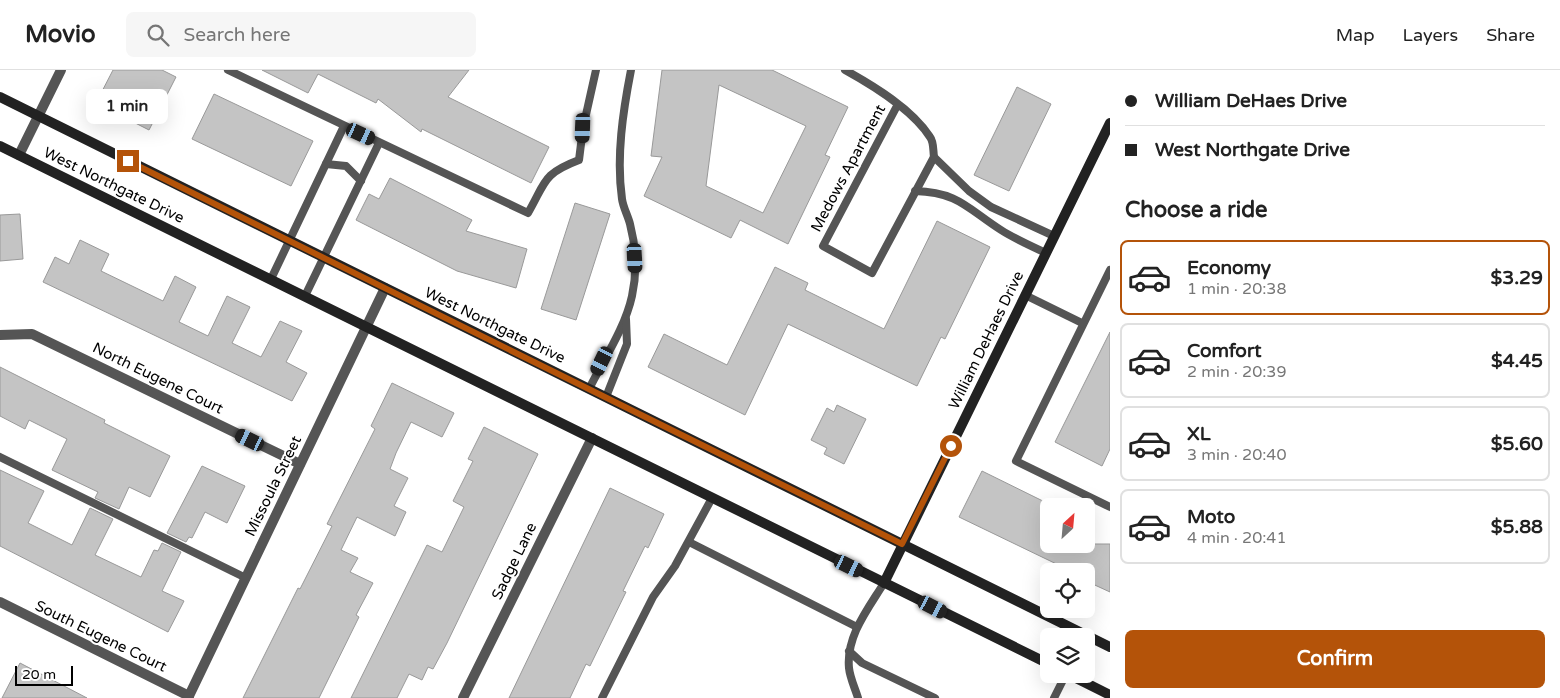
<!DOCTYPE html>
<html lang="en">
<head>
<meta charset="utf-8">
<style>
	:root { --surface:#fff; --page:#f6f6f6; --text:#222; --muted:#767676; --line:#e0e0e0; --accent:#b45309 }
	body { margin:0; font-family:"Varela Round",sans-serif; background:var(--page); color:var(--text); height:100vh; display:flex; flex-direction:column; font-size:19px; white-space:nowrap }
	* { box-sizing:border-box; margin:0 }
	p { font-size:16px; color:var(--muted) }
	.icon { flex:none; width:28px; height:28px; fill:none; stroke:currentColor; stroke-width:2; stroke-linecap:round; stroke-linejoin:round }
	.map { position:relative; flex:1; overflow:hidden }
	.side { display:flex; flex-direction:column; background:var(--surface); width:450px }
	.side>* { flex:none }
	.guide { display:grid; align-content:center; height:110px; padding:0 15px; background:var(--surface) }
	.needle { width:32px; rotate:26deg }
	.fabs { position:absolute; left:1040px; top:428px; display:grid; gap:10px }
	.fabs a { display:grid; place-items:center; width:55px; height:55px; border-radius:8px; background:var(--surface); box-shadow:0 5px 20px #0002; font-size:25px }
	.scale { position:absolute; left:15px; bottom:12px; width:58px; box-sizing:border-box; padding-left:5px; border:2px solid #000; border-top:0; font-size:14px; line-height:18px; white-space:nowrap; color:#000; -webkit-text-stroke:4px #fff; paint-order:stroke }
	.end { position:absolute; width:22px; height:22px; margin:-11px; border:6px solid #b45309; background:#fff; box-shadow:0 0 0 2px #fff }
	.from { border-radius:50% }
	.bubble { position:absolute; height:35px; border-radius:8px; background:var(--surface); box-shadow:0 5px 20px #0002; font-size:16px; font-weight:700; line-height:35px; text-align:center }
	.car { position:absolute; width:15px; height:30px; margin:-15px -8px; border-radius:6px; box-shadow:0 0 4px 1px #0007; background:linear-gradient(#222 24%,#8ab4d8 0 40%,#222 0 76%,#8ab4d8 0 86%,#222 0) }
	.guide b { display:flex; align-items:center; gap:18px; height:48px; font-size:19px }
	.guide b+b { border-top:1px solid var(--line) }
	.guide i { width:12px; height:12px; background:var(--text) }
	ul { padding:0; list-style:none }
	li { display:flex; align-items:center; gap:15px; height:75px; margin:0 10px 8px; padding:0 5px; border:2px solid var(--line); border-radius:8px }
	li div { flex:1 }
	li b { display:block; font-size:19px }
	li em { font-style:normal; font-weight:700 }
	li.current { border-color:var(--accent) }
	li>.icon { width:45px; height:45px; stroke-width:1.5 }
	h2 { padding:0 15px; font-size:22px; line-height:60px }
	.primary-button { display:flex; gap:10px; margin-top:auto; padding:10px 15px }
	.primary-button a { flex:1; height:58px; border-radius:8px; background:var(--accent); color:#fff; font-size:20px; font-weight:700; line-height:58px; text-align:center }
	header { display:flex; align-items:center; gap:30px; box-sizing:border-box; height:70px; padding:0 25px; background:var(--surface); border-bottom:1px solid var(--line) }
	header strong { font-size:24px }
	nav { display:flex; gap:28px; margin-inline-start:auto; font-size:18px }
	.search { width:350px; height:45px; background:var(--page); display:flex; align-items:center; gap:12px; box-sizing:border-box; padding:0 18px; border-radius:8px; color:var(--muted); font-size:19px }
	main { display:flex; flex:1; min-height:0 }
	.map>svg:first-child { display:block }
	.building { fill:#c4c4c4; stroke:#999; fill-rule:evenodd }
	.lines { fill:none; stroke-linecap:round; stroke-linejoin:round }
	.lane { stroke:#555; stroke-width:8 }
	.street { stroke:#555; stroke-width:10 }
	.secondary { stroke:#222; stroke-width:10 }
	.route { stroke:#b45309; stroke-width:6 }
	.labels { text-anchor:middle; stroke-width:4; stroke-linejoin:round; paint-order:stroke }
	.street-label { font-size:15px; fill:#000; stroke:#fff }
</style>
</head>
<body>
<header>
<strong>Movio</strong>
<div class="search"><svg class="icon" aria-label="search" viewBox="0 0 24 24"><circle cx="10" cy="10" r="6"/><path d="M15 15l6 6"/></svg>Search here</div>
<nav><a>Map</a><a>Layers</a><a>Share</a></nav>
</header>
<main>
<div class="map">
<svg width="1110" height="628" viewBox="0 0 1110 628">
	<rect width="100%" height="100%" fill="#fff"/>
	<g class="building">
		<path d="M113,0H162L176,7L149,60L96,33Z"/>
		<path d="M262,0H469L448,27L549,77L531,113L422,59L421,62L378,29L376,33L318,4L308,23Z"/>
		<path d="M662,0H772L848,37L825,85L830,87L788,174L740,150L731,168L644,126L662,87L651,86ZM719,15L806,56L763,143L706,116Z"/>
		<path d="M1017,17L1051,34L1009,121L974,105Z"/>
		<path d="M214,24L313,71L291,116L192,69Z"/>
		<path d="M390,108L472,150L466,161L527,179L516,218L457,201L356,150L369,124L379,129Z"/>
		<path d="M575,133L610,144L576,250L541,239Z"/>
		<path d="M20,144L23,189L0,191V145Z"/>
		<path d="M937,151L990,177L945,269L941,267L917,316L788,254L745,345L648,297L664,264L727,295L775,197L808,213L805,220L884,259Z"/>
		<path d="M80,170L109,184L101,201L163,231L175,206L196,217L179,252L208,266L227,226L250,237L232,273L261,287L280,251L302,261L286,292L307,303L292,331L43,212L55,187L69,194Z"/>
		<path d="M1110,262V379L1102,396L1055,372Z"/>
		<path d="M0,297L105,350L104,353L170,386L150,427L129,417L119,439L95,428L98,422L52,400L67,369L29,350L25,359L0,346Z"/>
		<path d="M392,313L454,343L442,367L411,352L396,383L390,399L408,408L394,436L406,442L395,466L357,447L341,480L358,488L350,502L373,513L356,545L359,547L319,628H243L298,518L300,519L332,456L327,454L375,359L371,356Z"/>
		<path d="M837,335L866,349L844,394L824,384L827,378L811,370L827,338L834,342Z"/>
		<path d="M484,357L538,384L447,573L433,599L428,597L422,610L409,604L397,628H351L427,475L442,482L464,437L453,431L473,391L468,389Z"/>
		<path d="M202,396L245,416L227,453L205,442L192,468L189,467L186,472L167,463Z"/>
		<path d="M0,400L44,421L28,453L72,475L90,438L113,449L95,485L141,507L154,480L158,481L162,473L181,482L162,521L184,531L168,562L0,476Z"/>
		<path d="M982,401L1053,436H1049V474H1110V522L1086,511V501H1071L959,447Z"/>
		<path d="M610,418L664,444L648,478L645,476L623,521L626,522L590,596L586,594L570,628H509Z"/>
		<path d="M20,593L87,628H2Z"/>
	</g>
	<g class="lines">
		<g class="lane">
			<path d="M228,0L528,143C546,112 542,104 579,90L583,58L596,0"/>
			<path d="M845,0C874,16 912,39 930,67C934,72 933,81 934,87L872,203L823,176L898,34"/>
			<path d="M934,87L969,121L991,137L1054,166"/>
			<path d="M326,94L346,96L361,111"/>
			<path d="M915,121C958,122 968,139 1001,160C1015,169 1031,176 1046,183"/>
			<path d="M1110,200L1016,391L1110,437"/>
			<path d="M271,209L344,56"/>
			<path d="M1025,225L1082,253"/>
			<path d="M305,226L379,73"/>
			<path d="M589,319C604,289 625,258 632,226C637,203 636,177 630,154C628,146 623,137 622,129C616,87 623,41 631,0"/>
			<path d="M606,327L627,274L626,249"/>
			<path d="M0,387L246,508"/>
			<path d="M689,472L857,557"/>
			<path d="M849,581L862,593L935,628"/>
			<path d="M602,628L653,527L675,496L712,428"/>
			<path d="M858,628C855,618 850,608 849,598C846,566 868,539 884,513"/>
			<path d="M1054,628L1066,604"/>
		</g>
		<g class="street">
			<path d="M19,85L61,0"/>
			<path d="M0,265L32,264L300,394"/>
			<path d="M0,532L189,626"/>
			<path d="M188,628L385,218"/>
			<path d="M463,628L592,368"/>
		</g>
		<g class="secondary">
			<path d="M0,27L1110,577"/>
			<path d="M0,76L1049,594"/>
			<path d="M884,513L1110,53"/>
			<path d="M1068,604L1110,625"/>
		</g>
	</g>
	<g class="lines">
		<path class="route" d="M128,91L902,474L951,376"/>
	</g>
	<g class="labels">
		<g class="street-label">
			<text transform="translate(848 98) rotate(-62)" y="5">Medows Apartment</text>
			<text transform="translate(114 115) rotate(26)" y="5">West Northgate Drive</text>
			<text transform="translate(495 255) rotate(26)" y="5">West Northgate Drive</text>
			<text transform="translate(986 270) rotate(-64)" y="5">William DeHaes Drive</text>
			<text transform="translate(158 308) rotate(26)" y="5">North Eugene Court</text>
			<text transform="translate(273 416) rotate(-64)" y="5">Missoula Street</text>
			<text transform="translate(514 491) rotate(-64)" y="5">Sadge Lane</text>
			<text transform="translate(101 566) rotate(26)" y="5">South Eugene Court</text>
		</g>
	</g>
</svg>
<div class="fabs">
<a><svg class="needle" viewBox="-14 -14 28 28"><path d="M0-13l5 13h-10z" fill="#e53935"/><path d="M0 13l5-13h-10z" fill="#767676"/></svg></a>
<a><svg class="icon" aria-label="locate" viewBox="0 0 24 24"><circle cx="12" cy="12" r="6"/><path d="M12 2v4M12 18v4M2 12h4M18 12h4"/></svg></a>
<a><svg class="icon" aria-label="layers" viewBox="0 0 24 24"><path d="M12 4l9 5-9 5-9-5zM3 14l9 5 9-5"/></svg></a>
</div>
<div class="scale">20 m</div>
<i class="end from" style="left:951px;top:376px"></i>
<i class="end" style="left:128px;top:91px"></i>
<div class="bubble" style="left:86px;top:19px;width:82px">1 min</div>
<i class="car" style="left:583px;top:58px;rotate:182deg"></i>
<i class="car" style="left:361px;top:64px;rotate:115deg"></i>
<i class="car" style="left:635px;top:188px;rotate:177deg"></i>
<i class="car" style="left:602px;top:291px;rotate:206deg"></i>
<i class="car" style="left:250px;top:370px;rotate:296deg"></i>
<i class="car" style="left:849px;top:496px;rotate:116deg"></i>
<i class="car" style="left:933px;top:537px;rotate:117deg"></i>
</div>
<section class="side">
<div class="guide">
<b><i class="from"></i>William DeHaes Drive</b>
<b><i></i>West Northgate Drive</b>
</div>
<h2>Choose a ride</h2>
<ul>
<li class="current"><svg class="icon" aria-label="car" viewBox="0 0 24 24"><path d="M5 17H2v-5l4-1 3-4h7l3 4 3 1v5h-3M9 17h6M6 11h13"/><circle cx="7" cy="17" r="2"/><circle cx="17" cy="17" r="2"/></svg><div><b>Economy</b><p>1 min · 20:38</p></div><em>$3.29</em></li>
<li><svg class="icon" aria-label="car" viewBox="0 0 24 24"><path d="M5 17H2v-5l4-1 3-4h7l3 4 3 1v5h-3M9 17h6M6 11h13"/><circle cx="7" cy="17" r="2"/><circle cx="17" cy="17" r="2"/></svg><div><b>Comfort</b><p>2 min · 20:39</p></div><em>$4.45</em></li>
<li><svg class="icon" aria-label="car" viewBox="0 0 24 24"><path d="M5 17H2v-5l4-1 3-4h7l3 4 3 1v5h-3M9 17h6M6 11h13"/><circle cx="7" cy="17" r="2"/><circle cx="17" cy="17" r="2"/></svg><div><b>XL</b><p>3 min · 20:40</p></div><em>$5.60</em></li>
<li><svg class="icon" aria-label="car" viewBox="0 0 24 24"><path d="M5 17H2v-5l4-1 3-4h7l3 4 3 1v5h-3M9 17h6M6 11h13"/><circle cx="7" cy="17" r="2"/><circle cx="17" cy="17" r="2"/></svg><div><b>Moto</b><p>4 min · 20:41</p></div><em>$5.88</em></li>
</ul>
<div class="primary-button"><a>Confirm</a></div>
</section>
</main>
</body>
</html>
